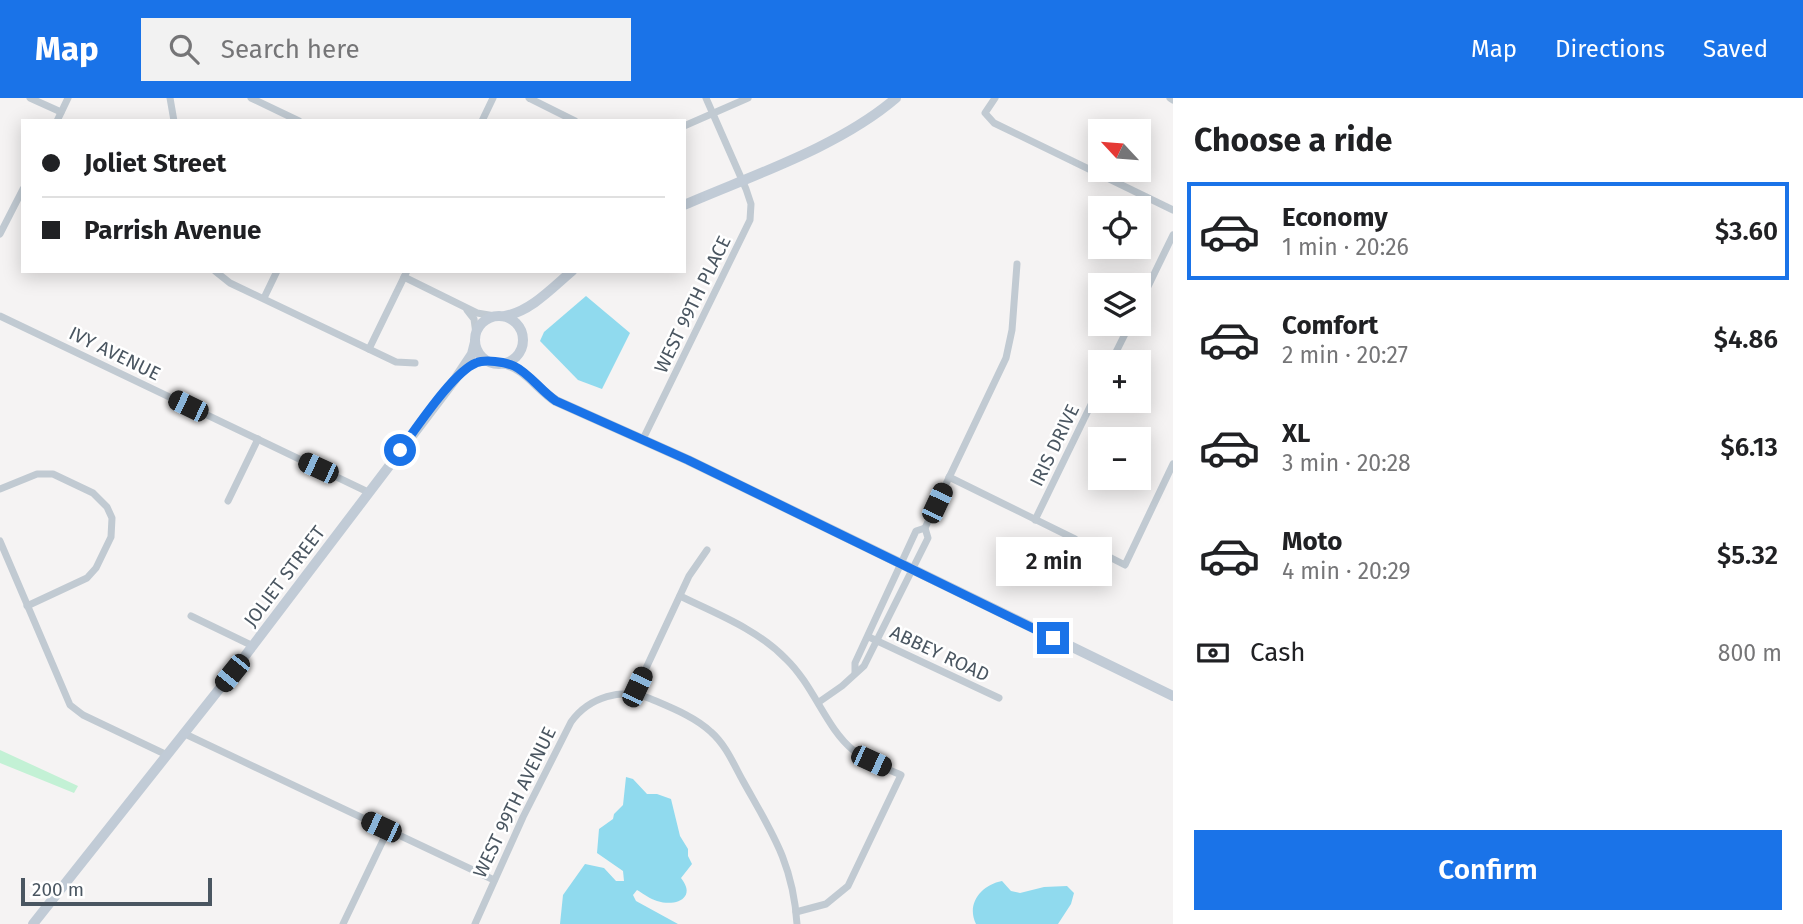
<!DOCTYPE html>
<html lang="en">
<head>
<meta charset="utf-8">
<style>
	:root { --surface:#fff; --page:#f2f2f2; --text:#202124; --muted:#757577; --line:#e0e0e0; --accent:#1a73e8 }
	body { margin:0; font-family:"Fira Sans",sans-serif; background:var(--page); color:var(--text); height:100vh; display:flex; flex-direction:column; font-size:26px; white-space:nowrap }
	* { box-sizing:border-box; margin:0 }
	p { font-size:23px; color:var(--muted) }
	.icon { flex:none; width:38px; height:38px; fill:none; stroke:currentColor; stroke-width:2; stroke-linecap:round; stroke-linejoin:round }
	.map { position:relative; flex:1; overflow:hidden }
	.details { display:flex; flex-direction:column; background:var(--surface); width:630px }
	.details>* { flex:none }
	.hud { position:absolute; left:21px; top:21px; width:665px; height:154px; border-radius:0px; box-shadow:0 4px 18px #0003; display:grid; align-content:center; height:154px; padding:0 21px; background:var(--surface) }
	.needle { width:46px; rotate:296deg }
	.buttons { position:absolute; left:1088px; top:21px; display:grid; gap:14px }
	.buttons a { display:grid; place-items:center; width:63px; height:63px; border-radius:0px; background:var(--surface); box-shadow:0 4px 18px #0003; font-size:35px }
	.scale { position:absolute; left:21px; bottom:18px; width:191px; box-sizing:border-box; padding-left:7px; border:4px solid #4a5661; border-top:0; font-size:19px; line-height:24px; white-space:nowrap; color:#4a5661; -webkit-text-stroke:5px #fff; paint-order:stroke }
	.end { position:absolute; width:32px; height:32px; margin:-16px; border:9px solid #1a73e8; background:#fff; box-shadow:0 0 0 4px #fff }
	.from { border-radius:50% }
	.bubble { position:absolute; height:49px; border-radius:0px; background:var(--surface); box-shadow:0 4px 18px #0003; font-size:23px; font-weight:600; line-height:49px; text-align:center }
	.car { position:absolute; width:21px; height:42px; margin:-21px -10px; border-radius:9px; box-shadow:0 0 5px 2px #0007; background:linear-gradient(#222 24%,#8ab4d8 0 40%,#222 0 76%,#8ab4d8 0 86%,#222 0) }
	.hud b { display:flex; align-items:center; gap:24px; height:66px; font-size:26px }
	.hud b+b { border-top:2px solid var(--line) }
	.hud i { width:18px; height:18px; background:var(--text) }
	ul { padding:0; list-style:none }
	li { display:flex; align-items:center; gap:21px; height:98px; margin:0 14px 10px; padding:0 7px; border:4px solid transparent; border-radius:0px }
	li div { flex:1 }
	li b { display:block; font-size:26px }
	li em { font-style:normal; font-weight:600 }
	li.on { border-color:var(--accent) }
	li>.icon { width:63px; height:63px; stroke-width:1.5 }
	h2 { padding:0 21px; font-size:32px; line-height:84px }
	.pay { display:flex; align-items:center; gap:18px; height:77px; padding:0 21px; font-size:26px }
	.pay p { margin-inline-start:auto }
	.primary-button { display:flex; gap:14px; margin-top:auto; padding:14px 21px }
	.primary-button a { flex:1; height:80px; border-radius:0px; background:var(--accent); color:#fff; font-size:28px; font-weight:600; line-height:80px; text-align:center }
	header { display:flex; align-items:center; gap:42px; box-sizing:border-box; height:98px; padding:0 35px; background:var(--accent); color:#fff }
	header strong { font-size:33px }
	nav { display:flex; gap:38px; margin-inline-start:auto; font-size:24px }
	.search { width:490px; height:63px; background:var(--page); display:flex; align-items:center; gap:18px; box-sizing:border-box; padding:0 24px; border-radius:0px; color:var(--muted); font-size:26px }
	main { display:flex; flex:1; min-height:0 }
	.map>svg:first-child { display:block }
	.green { fill:#c3f1d5 }
	.water { fill:#90daee }
	.lines { fill:none; stroke-linecap:round; stroke-linejoin:round }
	.street { stroke:#c1cad2; stroke-width:7 }
	.secondary { stroke:#c1cbd6; stroke-width:10 }
	.route { stroke:#1a73e8; stroke-width:9 }
	.labels { text-anchor:middle; stroke-width:5; stroke-linejoin:round; paint-order:stroke }
	.street-label { font-size:19px; fill:#4a5661; stroke:#fff }
</style>
</head>
<body>
<header>
<strong>Map</strong>
<div class="search"><svg class="icon" aria-label="search" viewBox="0 0 24 24"><circle cx="10" cy="10" r="6"/><path d="M15 15l6 6"/></svg>Search here</div>
<nav><a>Map</a><a>Directions</a><a>Saved</a></nav>
</header>
<main>
<div class="map">
<svg width="1173" height="826" viewBox="0 0 1173 826">
	<rect width="100%" height="100%" fill="#f5f3f3"/>
	<path class="green" d="M0,652L78,688L74,695L0,665Z"/>
	<g class="water">
		<path d="M586,198L630,235L602,291L578,282L540,243L544,234Z"/>
		<path d="M626,679L633,681L647,696H657L671,701L680,738L688,751V758L692,766L681,780C697,800 676,809 657,803C650,801 644,796 637,792L633,797L636,803L678,826H560L563,797L585,766L604,770L616,783H624L623,773L597,755L599,731L613,721L614,716L623,707Z"/>
		<path d="M1002,783L1011,793L1020,795L1044,789L1067,788L1074,795L1071,806L1058,826H976C966,806 981,787 1002,783Z"/>
	</g>
	<g class="lines">
		<g class="street">
			<path d="M30,0L61,14"/>
			<path d="M170,0L174,23"/>
			<path d="M251,0L299,23"/>
			<path d="M529,0L575,23"/>
			<path d="M995,0L985,15L994,25L1173,112"/>
			<path d="M1170,0L1173,2"/>
			<path d="M57,23L68,0"/>
			<path d="M482,23L493,0"/>
			<path d="M684,28L748,0"/>
			<path d="M0,136L23,91"/>
			<path d="M215,173L230,185L396,264L415,265"/>
			<path d="M404,179L477,215L495,218"/>
			<path d="M264,200L277,173"/>
			<path d="M1139,207L1173,137"/>
			<path d="M467,212L474,221L476,236"/>
			<path d="M0,218L368,394"/>
			<path d="M369,251L407,173"/>
			<path d="M1111,264L1130,226"/>
			<path d="M643,341L750,122L751,106L746,91L706,0"/>
			<path d="M949,379L1075,441"/>
			<path d="M0,391L37,376H53L93,395L107,409L112,420L111,439L96,470L87,480L27,508"/>
			<path d="M228,403L258,341"/>
			<path d="M1035,422L1101,286"/>
			<path d="M0,443L70,607L83,617L167,657"/>
			<path d="M1082,445L1125,467L1173,366"/>
			<path d="M680,498C717,516 757,531 786,561C814,588 826,630 853,652C867,663 885,670 901,677L848,788L826,806L796,814"/>
			<path d="M191,518L253,548"/>
			<path d="M871,540L999,600"/>
			<path d="M855,575V565L916,433L925,430"/>
			<path d="M634,596L689,478L707,452"/>
			<path d="M819,604L842,588L864,568L928,440L925,430L1006,260L1012,232L1017,166"/>
			<path d="M183,635L494,782"/>
			<path d="M343,826L388,732"/>
			<path d="M475,826L523,719L571,624C589,599 622,589 651,601C672,610 695,619 711,634C726,647 734,667 743,683C772,735 793,765 797,826"/>
		</g>
		<g class="secondary">
			<path d="M684,107C753,77 839,49 896,0"/>
			<path d="M505,218C531,213 552,190 572,173"/>
			<circle cx="499" cy="242" r="24"/>
			<path d="M502,265C525,269 537,291 556,303L688,362L1173,598"/>
			<path d="M33,826L232,575L456,280L472,256L475,244"/>
		</g>
	</g>
	<g class="lines">
		<path class="route" d="M400,352C416,331 453,274 476,265C485,261 505,264 514,268C529,275 541,293 556,303L688,362L1053,540"/>
	</g>
	<g class="labels">
		<g class="street-label">
			<text transform="translate(692 206) rotate(-64)" y="7">WEST 99TH PLACE</text>
			<text transform="translate(115 255) rotate(26)" y="7">IVY AVENUE</text>
			<text transform="translate(1054 347) rotate(-64)" y="7">IRIS DRIVE</text>
			<text transform="translate(284 478) rotate(-53)" y="7">JOLIET STREET</text>
			<text transform="translate(940 555) rotate(25)" y="7">ABBEY ROAD</text>
			<text transform="translate(514 704) rotate(-64)" y="7">WEST 99TH AVENUE</text>
		</g>
	</g>
</svg>
<div class="buttons">
<a><svg class="needle" viewBox="-14 -14 28 28"><path d="M0-13l5 13h-10z" fill="#e53935"/><path d="M0 13l5-13h-10z" fill="#757577"/></svg></a>
<a><svg class="icon" aria-label="locate" viewBox="0 0 24 24"><circle cx="12" cy="12" r="6"/><path d="M12 2v4M12 18v4M2 12h4M18 12h4"/></svg></a>
<a><svg class="icon" aria-label="layers" viewBox="0 0 24 24"><path d="M12 4l9 5-9 5-9-5zM3 14l9 5 9-5"/></svg></a>
<a>+</a>
<a>−</a>
</div>
<div class="scale">200 m</div>
<i class="end from" style="left:400px;top:352px"></i>
<i class="end" style="left:1053px;top:540px"></i>
<div class="bubble" style="left:996px;top:439px;width:116px">2 min</div>
<i class="car" style="left:188px;top:308px;rotate:296deg"></i>
<i class="car" style="left:318px;top:370px;rotate:295deg"></i>
<i class="car" style="left:937px;top:405px;rotate:25deg"></i>
<i class="car" style="left:232px;top:575px;rotate:219deg"></i>
<i class="car" style="left:637px;top:589px;rotate:25deg"></i>
<i class="car" style="left:871px;top:663px;rotate:115deg"></i>
<i class="car" style="left:381px;top:729px;rotate:295deg"></i>
<div class="hud">
<b><i class="from"></i>Joliet Street</b>
<b><i></i>Parrish Avenue</b>
</div>
</div>
<section class="details">
<h2>Choose a ride</h2>
<ul>
<li class="on"><svg class="icon" aria-label="car" viewBox="0 0 24 24"><path d="M5 17H2v-5l4-1 3-4h7l3 4 3 1v5h-3M9 17h6M6 11h13"/><circle cx="7" cy="17" r="2"/><circle cx="17" cy="17" r="2"/></svg><div><b>Economy</b><p>1 min · 20:26</p></div><em>$3.60</em></li>
<li><svg class="icon" aria-label="car" viewBox="0 0 24 24"><path d="M5 17H2v-5l4-1 3-4h7l3 4 3 1v5h-3M9 17h6M6 11h13"/><circle cx="7" cy="17" r="2"/><circle cx="17" cy="17" r="2"/></svg><div><b>Comfort</b><p>2 min · 20:27</p></div><em>$4.86</em></li>
<li><svg class="icon" aria-label="car" viewBox="0 0 24 24"><path d="M5 17H2v-5l4-1 3-4h7l3 4 3 1v5h-3M9 17h6M6 11h13"/><circle cx="7" cy="17" r="2"/><circle cx="17" cy="17" r="2"/></svg><div><b>XL</b><p>3 min · 20:28</p></div><em>$6.13</em></li>
<li><svg class="icon" aria-label="car" viewBox="0 0 24 24"><path d="M5 17H2v-5l4-1 3-4h7l3 4 3 1v5h-3M9 17h6M6 11h13"/><circle cx="7" cy="17" r="2"/><circle cx="17" cy="17" r="2"/></svg><div><b>Moto</b><p>4 min · 20:29</p></div><em>$5.32</em></li>
</ul>
<div class="pay"><svg class="icon" aria-label="cash" viewBox="0 0 24 24"><path d="M3 7h18v10H3z"/><circle cx="12" cy="12" r="2"/></svg>Cash<p>800 m</p></div>
<div class="primary-button"><a>Confirm</a></div>
</section>
</main>
</body>
</html>
